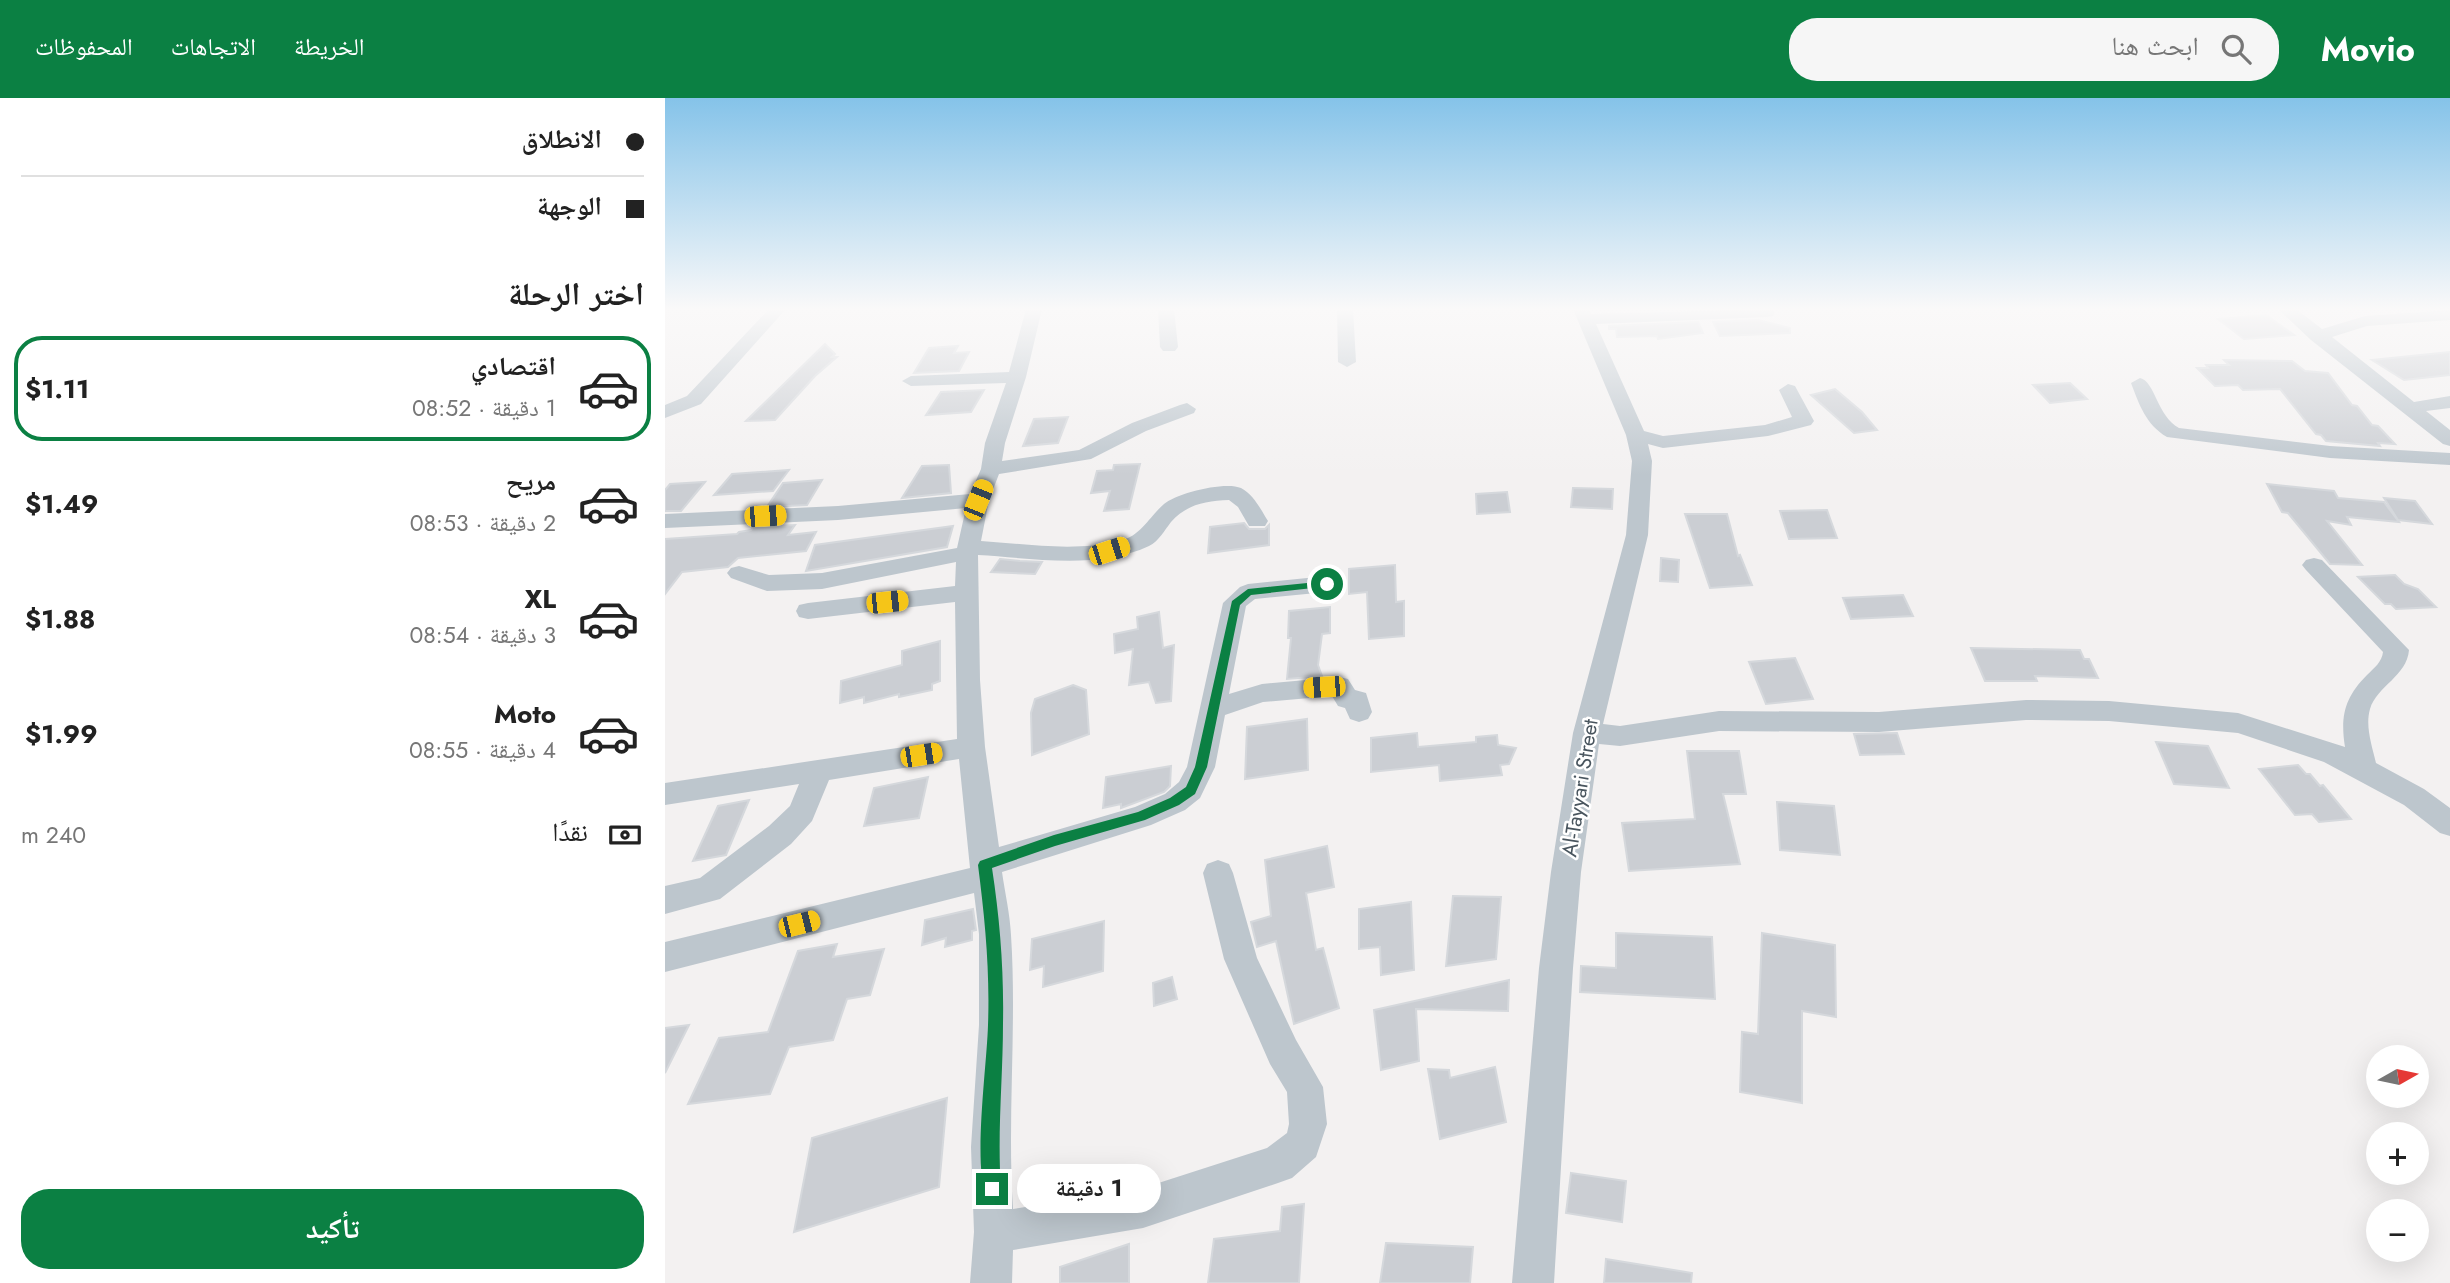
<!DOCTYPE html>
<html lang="ar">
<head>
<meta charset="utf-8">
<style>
	:root { --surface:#fff; --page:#f6f6f6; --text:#222; --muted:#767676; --line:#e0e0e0; --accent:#0b8043 }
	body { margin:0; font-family:Jost,"Noto Naskh Arabic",sans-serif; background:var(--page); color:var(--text); direction:rtl; height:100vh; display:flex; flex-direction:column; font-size:26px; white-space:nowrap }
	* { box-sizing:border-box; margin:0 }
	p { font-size:23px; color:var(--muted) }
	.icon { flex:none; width:38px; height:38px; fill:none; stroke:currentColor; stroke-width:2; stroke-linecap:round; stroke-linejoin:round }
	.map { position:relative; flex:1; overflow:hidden; direction:ltr }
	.side { display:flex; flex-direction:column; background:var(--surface); width:665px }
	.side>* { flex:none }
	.top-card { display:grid; align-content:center; height:154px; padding:0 21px; background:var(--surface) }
	.needle { width:46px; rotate:81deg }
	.controls { position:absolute; left:1701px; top:947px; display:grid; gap:14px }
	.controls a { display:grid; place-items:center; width:63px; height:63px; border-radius:50%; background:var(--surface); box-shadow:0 7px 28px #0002; font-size:35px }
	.end { position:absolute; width:32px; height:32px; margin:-16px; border:9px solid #0b8043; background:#fff; box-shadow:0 0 0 4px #fff }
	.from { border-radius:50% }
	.bubble { position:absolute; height:49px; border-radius:24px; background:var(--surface); box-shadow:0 7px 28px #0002; font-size:23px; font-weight:700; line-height:49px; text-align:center; direction:rtl }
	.car { position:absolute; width:21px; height:42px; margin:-21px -10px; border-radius:9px; box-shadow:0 0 5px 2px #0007; background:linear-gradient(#f5c518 24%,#345 0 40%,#f5c518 0 76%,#345 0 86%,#f5c518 0) }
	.top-card b { display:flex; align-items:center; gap:24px; height:66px; font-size:26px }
	.top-card b+b { border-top:2px solid var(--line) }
	.top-card i { width:18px; height:18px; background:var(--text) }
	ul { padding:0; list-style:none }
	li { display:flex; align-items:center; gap:21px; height:105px; margin:0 14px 10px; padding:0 7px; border:4px solid transparent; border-radius:28px }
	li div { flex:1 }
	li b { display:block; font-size:26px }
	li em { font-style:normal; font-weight:700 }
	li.selected { border-color:var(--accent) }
	li>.icon { width:63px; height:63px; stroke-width:1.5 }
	h2 { padding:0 21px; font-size:32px; line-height:84px }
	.pay { display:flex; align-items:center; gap:18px; height:77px; padding:0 21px; font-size:26px }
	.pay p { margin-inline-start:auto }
	.cta { display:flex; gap:14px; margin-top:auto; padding:14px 21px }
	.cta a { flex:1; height:80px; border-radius:28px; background:var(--accent); color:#fff; font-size:28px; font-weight:700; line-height:80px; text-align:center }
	header { display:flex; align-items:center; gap:42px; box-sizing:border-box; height:98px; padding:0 35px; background:var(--accent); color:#fff }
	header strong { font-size:33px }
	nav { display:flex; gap:38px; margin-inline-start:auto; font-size:24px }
	.search { width:490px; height:63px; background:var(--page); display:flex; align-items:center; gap:18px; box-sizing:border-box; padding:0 24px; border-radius:28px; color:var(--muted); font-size:26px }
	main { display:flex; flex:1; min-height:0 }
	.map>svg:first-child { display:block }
	.building { fill:#cbced3; stroke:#d5d8dc; stroke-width:2 }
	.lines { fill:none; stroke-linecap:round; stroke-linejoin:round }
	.minor { fill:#bdc6cd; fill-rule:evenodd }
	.route { fill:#0b8043 }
	.labels { text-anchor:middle; stroke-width:5; stroke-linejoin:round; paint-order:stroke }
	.street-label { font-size:21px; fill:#49555e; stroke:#fff }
</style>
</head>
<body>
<header>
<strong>Movio</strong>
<div class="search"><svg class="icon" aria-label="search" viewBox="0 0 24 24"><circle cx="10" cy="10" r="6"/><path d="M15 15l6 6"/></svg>ابحث هنا</div>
<nav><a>الخريطة</a><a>الاتجاهات</a><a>المحفوظات</a></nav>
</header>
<main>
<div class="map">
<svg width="1785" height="1185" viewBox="0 0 1785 1185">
	<rect width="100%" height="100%" fill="#f3f1f1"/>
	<g class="building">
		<path d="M1601,217L1629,237L1579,241L1553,221Z"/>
		<path d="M1093,222L1125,230V235L1055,238L1048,224Z"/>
		<path d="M1033,224L1038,235L993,241L992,238L952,239L951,231H944V228Z"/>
		<path d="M160,246L170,256L167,259H172L150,278L110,322L81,323Z"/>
		<path d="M293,248L289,255L304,254L294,273L249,275L264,250Z"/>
		<path d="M1785,254V277L1739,282L1707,262Z"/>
		<path d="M1559,262L1627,263L1640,273L1663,275L1687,307L1692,308L1707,327L1713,328L1730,346L1713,345L1715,348L1661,343L1656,337L1651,336L1615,291L1578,292L1573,287L1550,288L1532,270H1543L1541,267H1564Z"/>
		<path d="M1405,285L1422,301L1385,305L1368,287Z"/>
		<path d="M1170,291L1197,314L1212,332L1189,335L1146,297Z"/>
		<path d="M319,292L306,314L261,317L276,294Z"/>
		<path d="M403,319L393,345L358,348L369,321Z"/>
		<path d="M475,366L464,411L439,413L445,393L426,395L432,373L448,372L449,367Z"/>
		<path d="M284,367L286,395L237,400L257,368Z"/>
		<path d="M124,372L108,393L49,397L67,376Z"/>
		<path d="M157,382L142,407L102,409L118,385Z"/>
		<path d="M40,384L16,413H0V392L5,386Z"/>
		<path d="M1602,386L1669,393L1673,400L1719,404L1734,424L1682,419L1686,427L1662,423L1697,467L1665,466L1623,415L1617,414Z"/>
		<path d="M908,390L948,391L947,411L906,409Z"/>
		<path d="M842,394L845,414L812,416L811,396Z"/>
		<path d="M1719,400L1750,403L1767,426L1733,422Z"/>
		<path d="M1162,412L1172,440L1124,441L1115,413Z"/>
		<path d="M1020,416H1062L1073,458L1075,457L1087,487L1045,490Z"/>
		<path d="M579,425L584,431H600L604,427V447L543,455L545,429Z"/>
		<path d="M130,427L123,437L151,434L141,453L73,460L63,469L17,474L0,496V441L72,436L74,434L86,432L88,429Z"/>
		<path d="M288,428L282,449L141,473L150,447Z"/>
		<path d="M996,460L1014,462L1013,484L995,483Z"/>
		<path d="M335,461L355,463L377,464L370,476L326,474Z"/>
		<path d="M730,467L731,504L739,503V538L704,541L702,494L684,496V471Z"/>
		<path d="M1730,477L1739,486L1753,491L1771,509L1731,511L1726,506H1720L1693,479Z"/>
		<path d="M1238,497L1248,518L1186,521L1178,500Z"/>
		<path d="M665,509V535L657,536L653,567L657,578L622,581L626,540H623L624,513Z"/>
		<path d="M494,514L498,550L509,547L506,603L491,605L484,584L464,587L468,551L450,555L449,536L473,531L472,519Z"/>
		<path d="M275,543V583L267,586V592L234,599V596L199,605V599L175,605L176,583L237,567V553Z"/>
		<path d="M1306,550L1415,552L1419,561H1424L1433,580L1370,578L1372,583H1320Z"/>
		<path d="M1130,560L1148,601L1101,606L1084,564Z"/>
		<path d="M408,587L421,592L424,636L367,657L366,615L370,601Z"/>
		<path d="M642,621L643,672L580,681L582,629Z"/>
		<path d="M752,635L753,649L811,644V639L832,637L833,647L851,650L844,666L835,667L837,677L775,683L774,667L706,674V640Z"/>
		<path d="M1232,635L1239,656L1195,657L1189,636Z"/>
		<path d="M1491,644L1543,648L1564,690L1509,686Z"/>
		<path d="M1022,653H1074L1081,696H1058L1075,766L964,773L957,725L1030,721Z"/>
		<path d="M1633,667L1641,676H1645L1655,688L1658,687L1686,721L1654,724L1647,716L1630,717L1594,671Z"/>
		<path d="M506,668L505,688L499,694L456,710V706L438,710L441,679Z"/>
		<path d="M263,679L254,720L199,728L209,690Z"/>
		<path d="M84,702L61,757L28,763L53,708Z"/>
		<path d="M1112,704L1169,708L1175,757L1115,752Z"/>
		<path d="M662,748L669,789L641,795L651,852L658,850L674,910L629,926L611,843L592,849L586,824L606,818L600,762Z"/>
		<path d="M788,798L836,799L831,861L781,868Z"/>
		<path d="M746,804L749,872L716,877L715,849L694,851V811Z"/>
		<path d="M308,811L311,832L307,833V842L280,849L281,840L257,847L260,822Z"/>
		<path d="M439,823L438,873L378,889L379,868L365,872L367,841Z"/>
		<path d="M951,835L1047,839L1050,901L915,894L916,868L951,870Z"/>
		<path d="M1097,835L1170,847L1171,919L1137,913V1005L1075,994L1077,934L1093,936Z"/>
		<path d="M172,846L168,859L219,851L205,897L182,901L168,942L124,949L105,996L23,1006L54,940L103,934L133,853Z"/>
		<path d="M507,879L512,901L489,908L488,885Z"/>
		<path d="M844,882L843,913L751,911L754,963L716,972L709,912Z"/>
		<path d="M24,927L0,975V930Z"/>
		<path d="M830,969L841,1024L775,1041L763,971L784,972L785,980Z"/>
		<path d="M282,1000L274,1089L129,1134L147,1040Z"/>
		<path d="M906,1075L961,1083L957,1124L901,1115Z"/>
		<path d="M639,1106L634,1185H543L549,1141L615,1133L617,1109Z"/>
		<path d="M721,1145L808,1149L805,1185H715Z"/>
		<path d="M464,1146V1185H395V1169Z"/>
		<path d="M941,1161L1027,1175L1026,1185H939Z"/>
	</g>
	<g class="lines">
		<g class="minor">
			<path d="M104,211H121L36,306L0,320V307L22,298Z"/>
			<path d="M361,211H377L361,279L340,345L337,363L414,352L467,325L515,307L522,305L531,311L529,315L481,333L426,361L334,376L324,402L316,443C361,446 410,454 455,443C477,437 483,420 499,406C512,395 560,383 576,390C589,397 596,412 603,423L600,428H584L573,409L564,402C541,403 522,406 506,424C499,433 494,443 484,448C433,472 367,460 313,457L315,582L320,649L334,749L470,709L500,696L514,684L522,669L558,505L575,489L583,486L662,478L670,481L674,486L670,491L662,494L590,501L581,508L564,596L597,586L674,579L683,581L690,592L701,595L707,614L703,621L694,624L685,621L680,610L673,608L667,598L598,604L560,617L550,669L535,700L520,712L486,727L337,774C340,795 345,816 346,837C352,929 342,1020 348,1111L478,1090L602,1050L622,1035L624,1026L622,994L605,966L559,861L538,775L542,766L553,762L564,766L568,775L592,860L631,942L658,989L662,1026L651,1059L627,1080L613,1085L478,1130L348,1152L347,1185H305L309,1134L306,1049L314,927V836L309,795L0,874V844L305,770L294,661L164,682L147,723L126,746L55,801L0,816V788L35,780L104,728L125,708L134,686L0,707V685L292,641L290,504L143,521L134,519L131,513L134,507L143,505L290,488L291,464L157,491L102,493L66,480L62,475L66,470L74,468L104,477L157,475L292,450L301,410L173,422L0,430V416L173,408L305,396L316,371L320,345L341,285L246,288L237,283L246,278L344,274Z"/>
			<path d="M493,211H509L513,249L510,253H498L495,249Z"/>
			<path d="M672,211H688L691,264L682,269L673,264Z"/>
			<path d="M908,211H924L926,216L1108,211L1110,214L1108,218L1102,219L931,226L979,333L998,338L1100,327L1127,319L1114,292L1123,286L1130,288L1149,323L1146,327L1103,338L998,350L983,346L987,363L983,437L938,626L955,628L1054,613L1214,614L1361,602L1444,603L1573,615L1680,649C1675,618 1680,599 1702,577C1709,570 1717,564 1718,554L1641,472L1637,467L1641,462L1649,460L1657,462L1744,552C1742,578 1712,588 1705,611C1700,628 1707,648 1711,665L1759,691L1785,710V738L1775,735L1739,707L1659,664L1573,635L1444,623L1361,622L1214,634L1054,633L955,648L934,646L916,774L908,870L889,1185H847L874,870L886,774L908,635L961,437L967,363L961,337Z"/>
			<path d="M1613,211H1631L1657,231L1700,218L1785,212V222L1702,228L1667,239L1749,304L1785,298V310L1761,313L1785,332V348L1778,346L1646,242Z"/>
			<path d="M1475,280C1490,283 1492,318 1514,330L1665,348L1785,355V367L1665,360L1502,339C1481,327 1474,306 1466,285Z"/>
		</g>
	</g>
	<linearGradient id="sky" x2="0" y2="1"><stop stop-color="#85c3e9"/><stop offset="0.56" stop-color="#faf9f9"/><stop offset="1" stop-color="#faf9f9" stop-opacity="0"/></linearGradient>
	<rect width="1785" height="377" fill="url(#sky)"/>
	<path class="route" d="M662,483L667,486L666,488L586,497L575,507L542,669L530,696L514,707L480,722L390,748L327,770C335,822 339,873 338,925C338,981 332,1035 336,1091L333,1097L327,1100L321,1097C308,1065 322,966 323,927C325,873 320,821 313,767L315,763L389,737L473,714L505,700L521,689L530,669L567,503L583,491Z"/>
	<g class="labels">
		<g class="street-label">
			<text transform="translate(915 690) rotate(-81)" y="7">Al-Tayyari Street</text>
		</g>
	</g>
</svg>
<div class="controls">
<a><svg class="needle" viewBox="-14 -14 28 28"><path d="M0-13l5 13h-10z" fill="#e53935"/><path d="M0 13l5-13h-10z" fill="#767676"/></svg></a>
<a>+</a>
<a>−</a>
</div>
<i class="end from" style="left:662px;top:486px"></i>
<i class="end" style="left:327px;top:1091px"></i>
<div class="bubble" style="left:352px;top:1066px;width:144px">1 دقيقة</div>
<i class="car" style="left:313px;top:402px;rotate:22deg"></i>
<i class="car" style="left:100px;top:418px;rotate:87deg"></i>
<i class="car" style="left:444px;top:453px;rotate:72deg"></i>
<i class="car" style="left:222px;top:504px;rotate:84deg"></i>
<i class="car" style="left:659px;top:589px;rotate:267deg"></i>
<i class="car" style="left:256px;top:657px;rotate:81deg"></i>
<i class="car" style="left:134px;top:826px;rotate:76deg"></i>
</div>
<section class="side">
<div class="top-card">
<b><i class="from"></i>الانطلاق</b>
<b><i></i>الوجهة</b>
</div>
<h2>اختر الرحلة</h2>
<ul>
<li class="selected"><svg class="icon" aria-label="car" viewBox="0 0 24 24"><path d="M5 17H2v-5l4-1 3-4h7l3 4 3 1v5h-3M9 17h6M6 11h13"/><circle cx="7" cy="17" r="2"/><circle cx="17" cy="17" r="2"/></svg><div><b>اقتصادي</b><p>1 دقيقة · 08:52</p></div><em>$1.11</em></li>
<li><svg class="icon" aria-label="car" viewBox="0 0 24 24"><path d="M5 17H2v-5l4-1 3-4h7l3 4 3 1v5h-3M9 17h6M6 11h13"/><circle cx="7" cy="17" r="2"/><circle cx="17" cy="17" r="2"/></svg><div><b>مريح</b><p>2 دقيقة · 08:53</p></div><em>$1.49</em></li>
<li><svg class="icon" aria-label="car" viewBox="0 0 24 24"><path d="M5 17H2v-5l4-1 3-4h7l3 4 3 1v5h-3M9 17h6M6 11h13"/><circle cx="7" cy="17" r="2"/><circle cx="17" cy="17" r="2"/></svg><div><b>XL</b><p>3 دقيقة · 08:54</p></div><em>$1.88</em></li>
<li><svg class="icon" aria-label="car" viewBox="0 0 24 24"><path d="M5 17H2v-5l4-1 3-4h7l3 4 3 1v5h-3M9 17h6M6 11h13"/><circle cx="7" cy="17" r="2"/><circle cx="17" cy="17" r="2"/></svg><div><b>Moto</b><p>4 دقيقة · 08:55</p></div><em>$1.99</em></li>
</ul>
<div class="pay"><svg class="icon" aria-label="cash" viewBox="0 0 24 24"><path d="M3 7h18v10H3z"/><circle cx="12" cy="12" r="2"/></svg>نقدًا<p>240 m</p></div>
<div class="cta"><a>تأكيد</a></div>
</section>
</main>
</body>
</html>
